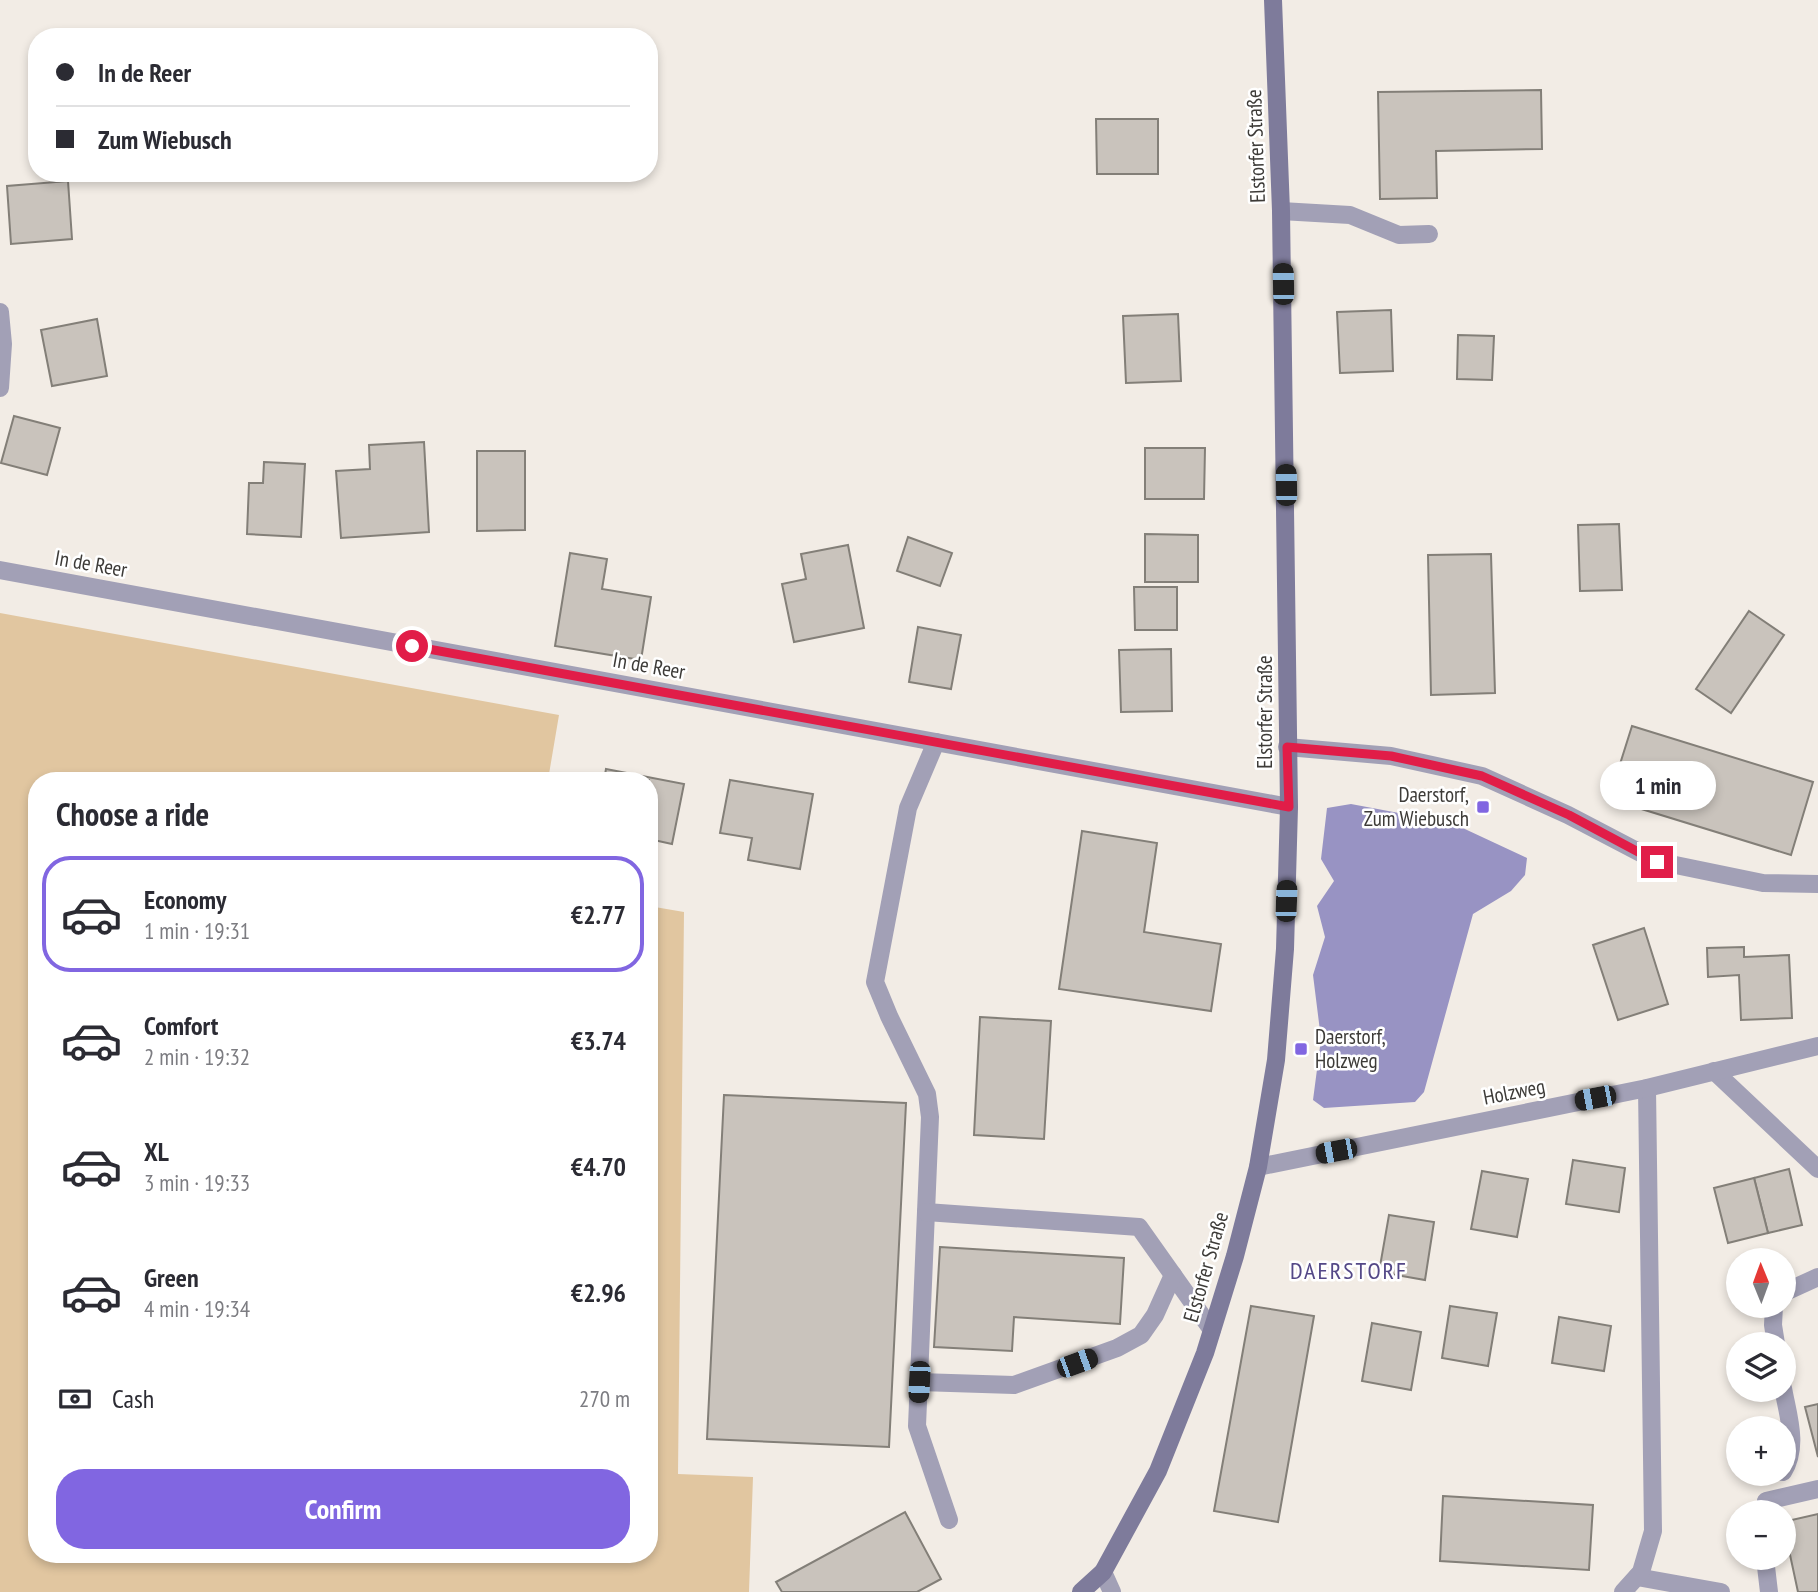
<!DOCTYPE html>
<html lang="en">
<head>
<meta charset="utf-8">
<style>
	:root { --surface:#fff; --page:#f2f2f3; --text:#2b2b33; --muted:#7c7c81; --line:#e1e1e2; --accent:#8166e1 }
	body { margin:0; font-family:"PT Sans Narrow",sans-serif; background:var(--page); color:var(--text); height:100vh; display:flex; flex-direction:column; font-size:26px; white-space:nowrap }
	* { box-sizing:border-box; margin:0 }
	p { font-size:23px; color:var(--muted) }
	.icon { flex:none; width:38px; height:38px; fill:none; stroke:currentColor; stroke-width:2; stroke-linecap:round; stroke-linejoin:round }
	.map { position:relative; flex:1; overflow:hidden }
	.side { position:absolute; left:28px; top:772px; width:630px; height:791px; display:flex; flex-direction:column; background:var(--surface); border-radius:28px; box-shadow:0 4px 10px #0003 }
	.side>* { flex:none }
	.guide { position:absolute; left:28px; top:28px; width:630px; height:154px; border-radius:28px; box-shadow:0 4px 10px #0003; display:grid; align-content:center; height:154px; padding:0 28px; background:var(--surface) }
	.needle { width:46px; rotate:359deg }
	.fabs { position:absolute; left:1726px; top:1248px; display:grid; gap:14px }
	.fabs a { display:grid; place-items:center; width:70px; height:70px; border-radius:50%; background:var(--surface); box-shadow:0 4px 10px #0003; font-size:35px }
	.end { position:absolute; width:32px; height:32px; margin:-16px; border:9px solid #e11d48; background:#fff; box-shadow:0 0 0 4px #fff }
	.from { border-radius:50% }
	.bubble { position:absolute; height:49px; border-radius:24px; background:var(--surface); box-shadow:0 4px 10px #0003; font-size:23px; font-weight:700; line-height:49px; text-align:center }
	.car { position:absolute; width:21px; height:42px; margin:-21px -10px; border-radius:9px; box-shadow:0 0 5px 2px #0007; background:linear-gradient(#222 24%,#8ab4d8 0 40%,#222 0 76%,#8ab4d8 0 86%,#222 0) }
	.guide b { display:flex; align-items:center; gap:24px; height:66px; font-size:26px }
	.guide b+b { border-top:2px solid var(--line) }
	.guide i { width:18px; height:18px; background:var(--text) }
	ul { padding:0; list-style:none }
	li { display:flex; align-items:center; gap:21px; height:116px; margin:0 14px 10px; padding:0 14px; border:4px solid transparent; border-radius:28px }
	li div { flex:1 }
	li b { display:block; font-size:26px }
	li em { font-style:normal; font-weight:700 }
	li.on { border-color:var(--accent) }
	li>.icon { width:63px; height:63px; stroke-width:1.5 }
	h2 { padding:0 28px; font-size:32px; line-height:84px }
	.pay { display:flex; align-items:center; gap:18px; height:77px; padding:0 28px; font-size:26px }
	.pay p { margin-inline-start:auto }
	.action { display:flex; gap:14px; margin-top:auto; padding:14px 28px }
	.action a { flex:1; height:80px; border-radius:28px; background:var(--accent); color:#fff; font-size:28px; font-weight:700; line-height:80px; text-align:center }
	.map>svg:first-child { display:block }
	.green { fill:#e1c6a0 }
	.water { fill:#9893c3 }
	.building { fill:#c9c3bc; stroke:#837f78; stroke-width:2 }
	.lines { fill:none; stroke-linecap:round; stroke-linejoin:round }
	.lane { stroke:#a2a0b6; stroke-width:18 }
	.street { stroke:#a2a0b6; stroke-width:18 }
	.secondary { stroke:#7e7b9b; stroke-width:18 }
	.route { stroke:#e11d48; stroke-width:9 }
	.poi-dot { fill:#8166e1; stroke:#fff; stroke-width:2.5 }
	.labels { text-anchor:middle; stroke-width:5; stroke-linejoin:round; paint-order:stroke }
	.street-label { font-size:21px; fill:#3d3b38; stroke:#fff }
	.poi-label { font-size:21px; fill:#3d3b38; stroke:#fff; text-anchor:end }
	.quarter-label { font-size:24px; letter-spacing:2px; fill:#544887; stroke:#fff }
</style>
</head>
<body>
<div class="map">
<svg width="1818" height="1592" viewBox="0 0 1818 1592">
	<rect width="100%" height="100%" fill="#f2ece5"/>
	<path class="green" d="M0,613L559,715L548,780H37V1554H649V906L684,912L678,1474L753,1477L749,1592H0Z"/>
	<path class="water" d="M1351,804L1452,823L1527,858L1525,875L1511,891L1473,914L1424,1092L1415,1102L1324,1108L1313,1100L1321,1039L1313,975L1325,937L1317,906L1334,881L1321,859L1327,808Z"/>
	<g class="building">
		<path d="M1541,90L1542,149L1436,151L1437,198L1380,199L1378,92Z"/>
		<path d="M1096,119H1158V174H1097Z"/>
		<path d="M68,181L72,239L11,244L7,186Z"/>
		<path d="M1391,310L1393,371L1340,373L1337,312Z"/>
		<path d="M1178,314L1181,381L1126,383L1123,316Z"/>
		<path d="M97,319L107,376L52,386L41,330Z"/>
		<path d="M1458,335L1494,336L1492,380L1457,379Z"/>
		<path d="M14,416L60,428L47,475L1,463Z"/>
		<path d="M424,442L429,532L341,538L336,471L370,469L369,445Z"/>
		<path d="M1145,448H1205L1204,499H1145Z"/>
		<path d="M477,451H525V530L477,531Z"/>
		<path d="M264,462L305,464L301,537L247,534L249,483H263Z"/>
		<path d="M1619,524L1622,590L1580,591L1578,525Z"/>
		<path d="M1145,534L1198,535V582H1145Z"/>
		<path d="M908,537L952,553L940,586L897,571Z"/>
		<path d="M848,545L864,628L794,642L782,584L806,579L801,554Z"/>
		<path d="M570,553L607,559L602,589L651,597L641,660L555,646Z"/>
		<path d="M1491,554L1495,693L1431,695L1428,555Z"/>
		<path d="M1134,587H1177V630H1135Z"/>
		<path d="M1749,611L1784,635L1731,713L1696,689Z"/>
		<path d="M918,627L961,635L951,689L909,682Z"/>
		<path d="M1171,649L1172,711L1121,712L1119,650Z"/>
		<path d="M1632,726L1813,782L1791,855L1609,799Z"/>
		<path d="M606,769L684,784L672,844L649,839V780H604Z"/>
		<path d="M730,780L813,794L800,869L748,860L752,838L720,833Z"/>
		<path d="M1082,831L1157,843L1144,932L1221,944L1211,1011L1059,989Z"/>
		<path d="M1644,928L1668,1004L1618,1020L1593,945Z"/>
		<path d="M1744,947V957L1789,955L1792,1018L1741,1020L1739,975L1708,977L1707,948Z"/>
		<path d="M980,1017L1051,1021L1044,1139L974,1135Z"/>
		<path d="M724,1095L906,1103L889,1447L707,1439Z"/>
		<path d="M1573,1160L1625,1168L1619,1212L1566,1204Z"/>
		<path d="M1789,1169L1802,1225L1768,1233L1754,1178Z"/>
		<path d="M1482,1171L1528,1179L1517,1237L1471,1229Z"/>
		<path d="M1754,1178L1768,1233L1728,1243L1714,1188Z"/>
		<path d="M1389,1215L1434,1222L1425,1280L1379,1272Z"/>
		<path d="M940,1247L1124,1258L1120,1324L1014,1317L1012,1351L934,1347Z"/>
		<path d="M1251,1306L1314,1316L1278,1522L1214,1511Z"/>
		<path d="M1450,1306L1497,1313L1488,1366L1442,1358Z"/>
		<path d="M1559,1317L1611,1326L1604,1371L1552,1363Z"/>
		<path d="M1372,1323L1421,1332L1411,1390L1362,1381Z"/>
		<path d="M1818,1404V1457L1805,1407Z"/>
		<path d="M1443,1496L1593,1505L1589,1570L1440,1561Z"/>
		<path d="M905,1512L941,1579L917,1592H782L776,1582Z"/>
		<path d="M1818,1514V1592H1798L1783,1522Z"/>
	</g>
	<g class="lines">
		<g class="lane">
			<path d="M1281,211L1350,215L1399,235L1429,234"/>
			<path d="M0,312L3,344L0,388"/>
			<path d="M936,742L908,808L875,982L889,1016L927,1094L930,1117L917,1426L949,1520"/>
			<path d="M1714,1071L1818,1169"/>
			<path d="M926,1212L1139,1227L1212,1330"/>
			<path d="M1783,1293L1818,1277"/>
			<path d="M1774,1306L1773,1325L1776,1344"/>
			<path d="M919,1382L1014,1385L1117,1348L1141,1335L1155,1315L1173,1275"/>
			<path d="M1783,1388C1788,1416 1799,1446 1783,1472"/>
			<path d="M1766,1501L1818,1489"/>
			<path d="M1765,1558L1769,1592"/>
			<path d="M1637,1577L1721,1592"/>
			<path d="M1623,1592L1641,1572L1653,1531L1647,1088"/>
		</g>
		<g class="street">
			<path d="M0,570L1289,807"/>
			<path d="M1287,747L1391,756L1482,776L1568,815L1656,861L1763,883L1818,884"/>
			<path d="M1258,1167L1647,1088L1818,1046"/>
			<path d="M1103,1572L1112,1592"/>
		</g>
		<path class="secondary" d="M1081,1592L1103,1572L1158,1471L1205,1353L1235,1256L1258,1167L1276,1060L1285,949L1289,807L1281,211L1273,0"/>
	</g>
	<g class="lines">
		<path class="route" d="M412,646L1289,807L1287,747L1391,756L1482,776L1569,815L1657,862"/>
	</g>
	<g class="poi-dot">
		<rect x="1476" y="800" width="14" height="14" rx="3.5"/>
		<rect x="1294" y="1042" width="14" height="14" rx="3.5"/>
	</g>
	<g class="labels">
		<g class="street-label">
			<text transform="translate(1256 146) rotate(-92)" y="7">Elstorfer Straße</text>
			<text transform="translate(91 564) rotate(10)" y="7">In de Reer</text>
			<text transform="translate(649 666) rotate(10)" y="7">In de Reer</text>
			<text transform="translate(1265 712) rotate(-90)" y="7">Elstorfer Straße</text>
			<text transform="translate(1514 1092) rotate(-11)" y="7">Holzweg</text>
			<text transform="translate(1206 1267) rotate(-74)" y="7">Elstorfer Straße</text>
		</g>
		<g class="poi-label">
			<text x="1469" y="802">Daerstorf,<tspan x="1469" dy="24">Zum Wiebusch</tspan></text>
			<text x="1315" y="1044" text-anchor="start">Daerstorf,<tspan x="1315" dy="24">Holzweg</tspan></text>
		</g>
		<g class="quarter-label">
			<text x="1349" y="1279">DAERSTORF</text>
		</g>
	</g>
</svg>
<div class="fabs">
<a><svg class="needle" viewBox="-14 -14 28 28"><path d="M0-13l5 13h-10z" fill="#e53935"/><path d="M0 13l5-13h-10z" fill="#7c7c81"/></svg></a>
<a><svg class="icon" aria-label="layers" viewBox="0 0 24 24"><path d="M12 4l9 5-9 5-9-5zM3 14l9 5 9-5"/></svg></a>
<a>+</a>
<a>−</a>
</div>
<i class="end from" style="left:412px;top:646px"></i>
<i class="end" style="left:1657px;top:862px"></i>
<div class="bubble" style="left:1600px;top:761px;width:116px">1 min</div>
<i class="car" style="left:1283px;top:284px;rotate:359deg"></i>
<i class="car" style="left:1286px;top:485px;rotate:359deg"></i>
<i class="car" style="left:1286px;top:901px;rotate:2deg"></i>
<i class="car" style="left:1595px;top:1098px;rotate:259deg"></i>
<i class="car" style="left:1336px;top:1151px;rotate:259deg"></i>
<i class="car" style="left:1077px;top:1363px;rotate:70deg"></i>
<i class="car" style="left:919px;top:1382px;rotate:183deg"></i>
<div class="guide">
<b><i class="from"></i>In de Reer</b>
<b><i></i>Zum Wiebusch</b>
</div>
<section class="side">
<h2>Choose a ride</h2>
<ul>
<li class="on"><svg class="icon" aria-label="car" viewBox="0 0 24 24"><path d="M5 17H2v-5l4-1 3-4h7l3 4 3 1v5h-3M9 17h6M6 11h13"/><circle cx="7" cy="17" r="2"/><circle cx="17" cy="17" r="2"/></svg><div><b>Economy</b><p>1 min · 19:31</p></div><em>€2.77</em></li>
<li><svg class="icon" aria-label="car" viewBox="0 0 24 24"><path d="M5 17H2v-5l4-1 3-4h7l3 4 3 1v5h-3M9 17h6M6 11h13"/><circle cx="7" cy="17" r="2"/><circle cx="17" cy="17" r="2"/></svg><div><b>Comfort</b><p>2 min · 19:32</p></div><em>€3.74</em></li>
<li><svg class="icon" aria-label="car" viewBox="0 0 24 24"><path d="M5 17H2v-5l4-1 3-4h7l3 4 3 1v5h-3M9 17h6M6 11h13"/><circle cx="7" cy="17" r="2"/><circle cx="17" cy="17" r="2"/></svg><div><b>XL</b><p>3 min · 19:33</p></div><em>€4.70</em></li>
<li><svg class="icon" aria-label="car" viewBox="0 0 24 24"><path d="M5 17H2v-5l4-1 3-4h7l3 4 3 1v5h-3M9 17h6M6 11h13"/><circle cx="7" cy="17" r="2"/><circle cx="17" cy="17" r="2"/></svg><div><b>Green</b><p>4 min · 19:34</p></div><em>€2.96</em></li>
</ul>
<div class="pay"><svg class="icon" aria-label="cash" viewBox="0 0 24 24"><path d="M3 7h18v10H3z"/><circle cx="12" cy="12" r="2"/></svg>Cash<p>270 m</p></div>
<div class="action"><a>Confirm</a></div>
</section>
</div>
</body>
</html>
